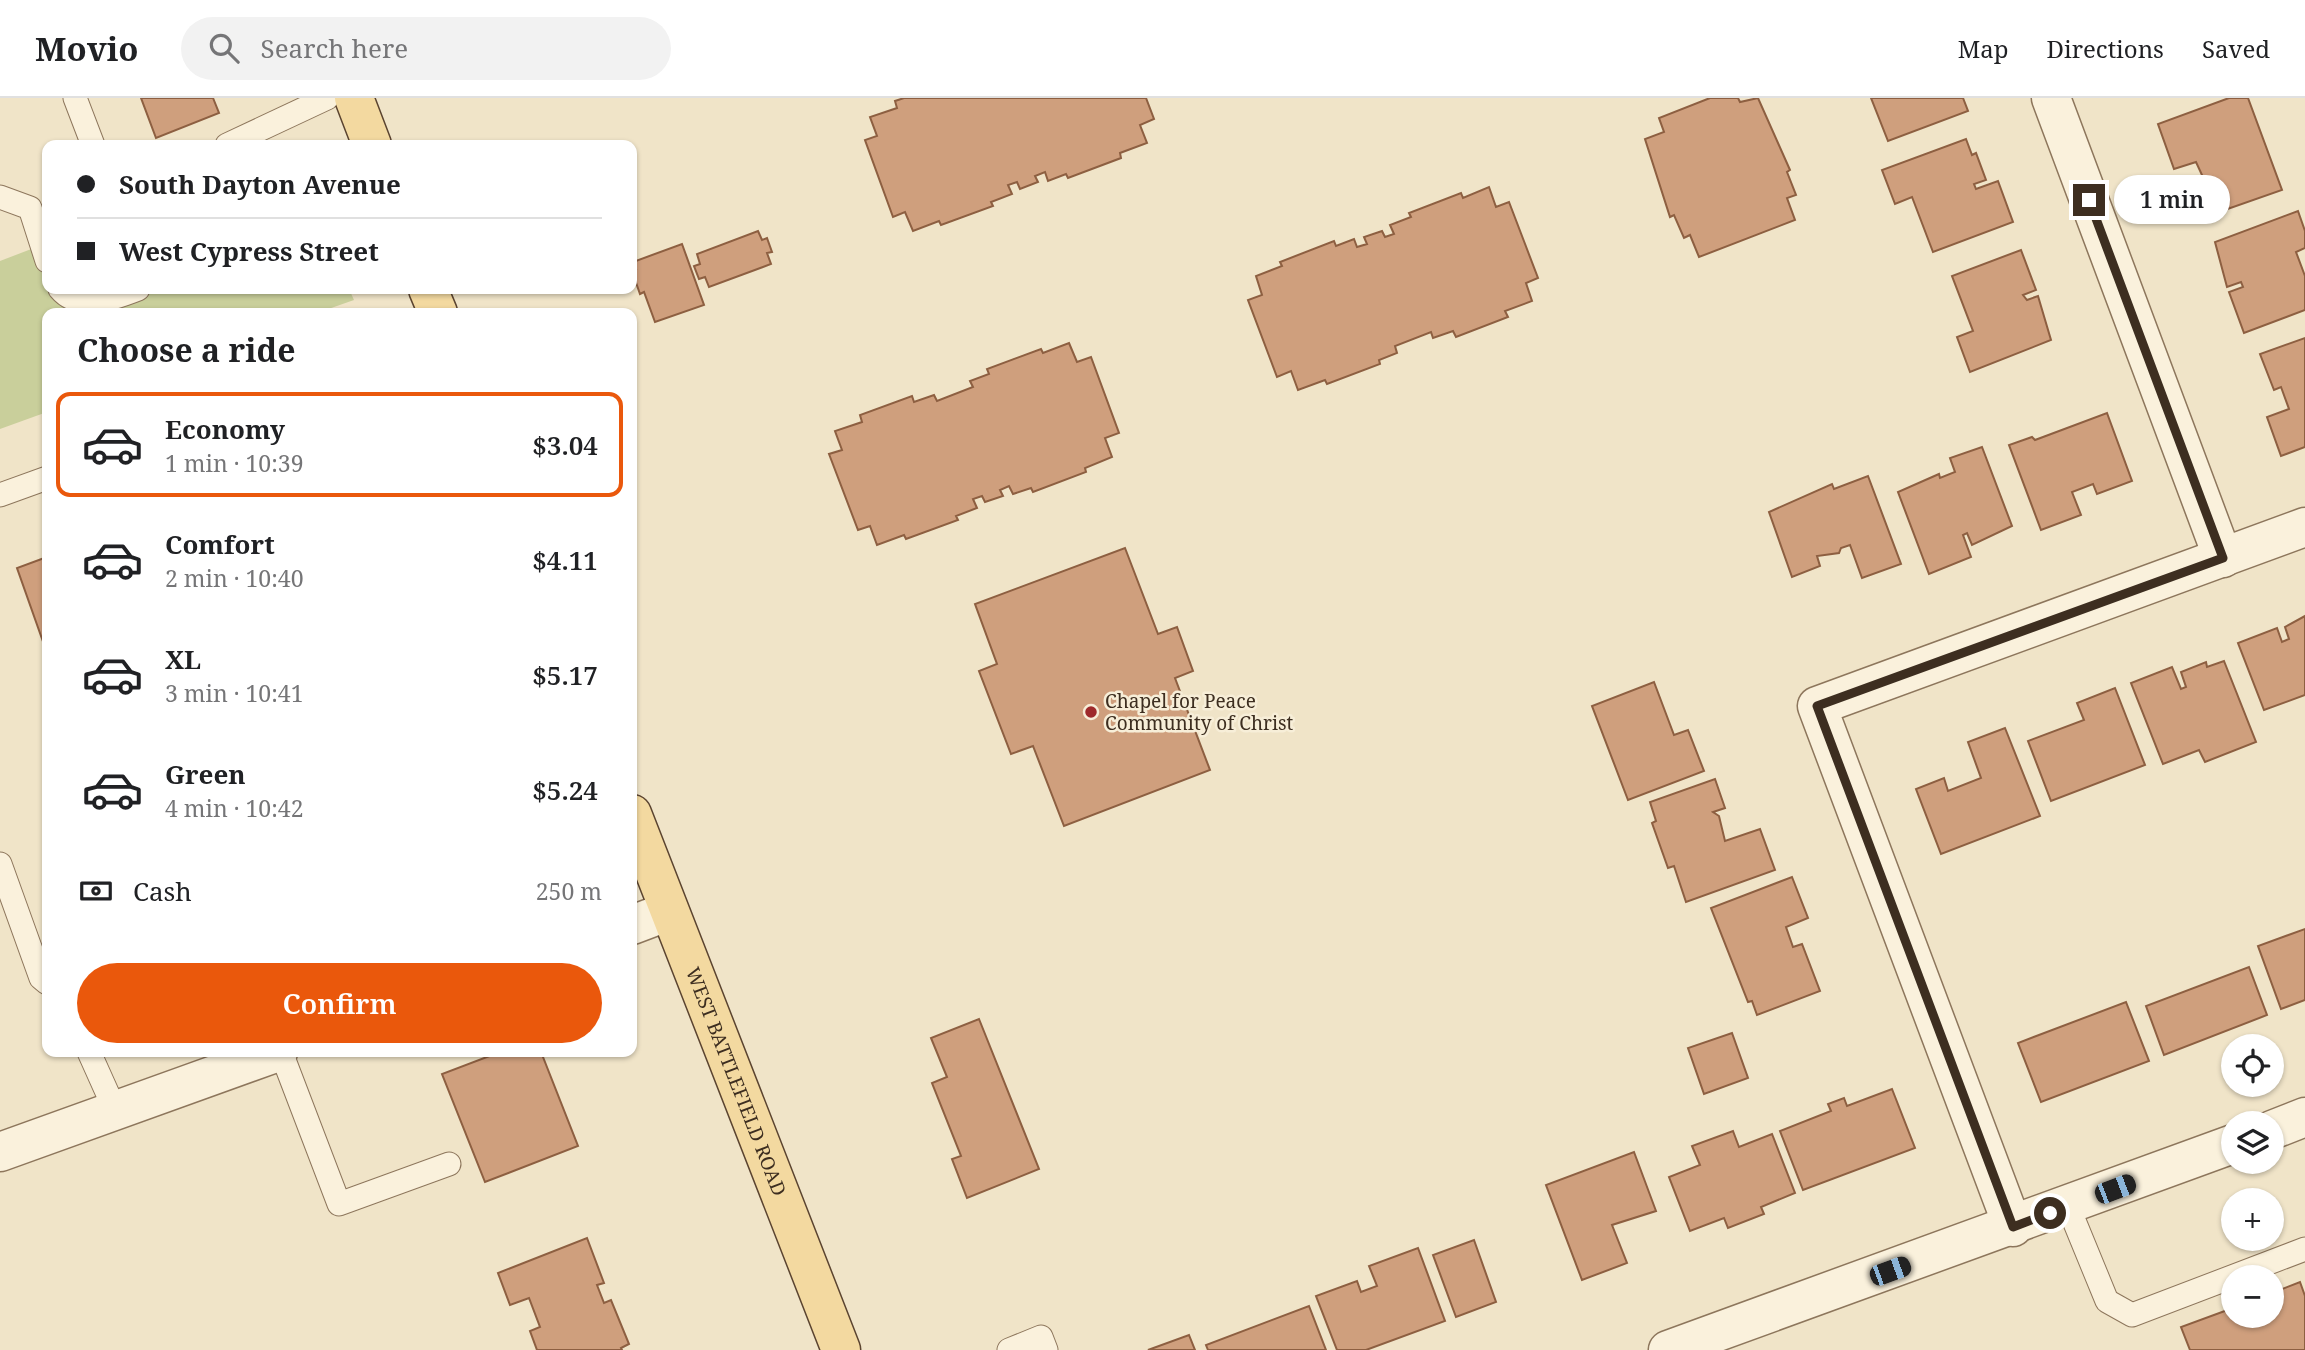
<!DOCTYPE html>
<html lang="en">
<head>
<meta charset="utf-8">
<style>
	:root { --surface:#fff; --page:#f2f2f2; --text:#202124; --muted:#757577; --line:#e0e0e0; --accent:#ea580c }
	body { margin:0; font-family:"Noto Serif",serif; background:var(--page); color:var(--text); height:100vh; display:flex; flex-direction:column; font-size:26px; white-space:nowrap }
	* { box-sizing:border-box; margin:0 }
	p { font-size:23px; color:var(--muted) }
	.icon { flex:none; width:38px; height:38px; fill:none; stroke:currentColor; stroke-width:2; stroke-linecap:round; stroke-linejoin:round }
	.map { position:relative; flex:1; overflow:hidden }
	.details { position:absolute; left:42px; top:210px; width:595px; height:749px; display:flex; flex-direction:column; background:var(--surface); border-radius:14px; box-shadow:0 2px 5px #0004 }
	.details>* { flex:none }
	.banner { position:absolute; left:42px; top:42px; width:595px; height:154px; border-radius:14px; box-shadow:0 2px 5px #0004; display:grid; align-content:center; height:154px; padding:0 35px; background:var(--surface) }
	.controls { position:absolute; left:2221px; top:936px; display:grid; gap:14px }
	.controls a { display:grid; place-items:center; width:63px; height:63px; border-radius:50%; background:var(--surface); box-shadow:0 2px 5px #0004; font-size:35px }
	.end { position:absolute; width:32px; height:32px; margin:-16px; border:9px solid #3d2e20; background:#fff; box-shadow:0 0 0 4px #fff }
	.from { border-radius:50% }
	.bubble { position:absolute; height:49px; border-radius:24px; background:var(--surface); box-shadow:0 2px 5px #0004; font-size:23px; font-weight:600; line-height:49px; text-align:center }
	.car { position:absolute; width:21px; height:42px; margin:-21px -10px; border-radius:9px; box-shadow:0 0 5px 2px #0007; background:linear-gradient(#222 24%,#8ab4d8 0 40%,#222 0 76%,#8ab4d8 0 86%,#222 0) }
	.banner b { display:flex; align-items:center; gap:24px; height:66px; font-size:26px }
	.banner b+b { border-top:2px solid var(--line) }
	.banner i { width:18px; height:18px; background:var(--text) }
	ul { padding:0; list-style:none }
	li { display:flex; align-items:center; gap:21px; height:105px; margin:0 14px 10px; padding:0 21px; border:4px solid transparent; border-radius:14px }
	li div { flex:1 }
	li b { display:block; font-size:26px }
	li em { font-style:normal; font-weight:600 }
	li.current { border-color:var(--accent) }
	li>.icon { width:63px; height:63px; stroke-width:1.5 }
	h2 { padding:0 35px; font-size:32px; line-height:84px }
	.pay { display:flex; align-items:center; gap:18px; height:77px; padding:0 35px; font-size:26px }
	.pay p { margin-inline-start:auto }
	.primary-button { display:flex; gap:14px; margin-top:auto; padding:14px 35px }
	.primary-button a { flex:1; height:80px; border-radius:42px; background:var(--accent); color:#fff; font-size:28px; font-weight:600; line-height:80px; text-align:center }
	header { display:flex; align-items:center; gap:42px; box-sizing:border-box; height:98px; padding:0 35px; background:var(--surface); border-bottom:2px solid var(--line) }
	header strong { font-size:33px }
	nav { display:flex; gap:38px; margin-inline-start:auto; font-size:24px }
	.search { width:490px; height:63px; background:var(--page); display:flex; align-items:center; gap:18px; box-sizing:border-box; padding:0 24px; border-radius:38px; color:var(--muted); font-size:26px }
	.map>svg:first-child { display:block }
	.green { fill:#c9cf9b }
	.building { fill:#cf9f7d; stroke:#8d5f41; stroke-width:2 }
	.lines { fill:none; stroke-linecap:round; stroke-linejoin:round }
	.service-casing { stroke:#8d765c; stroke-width:25 }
	.minor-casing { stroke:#8d765c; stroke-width:41 }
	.primary-casing { stroke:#5b4430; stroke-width:41 }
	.service { stroke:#faf1dc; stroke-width:23 }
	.minor { stroke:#faf1dc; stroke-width:38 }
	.primary { stroke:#f3d9a0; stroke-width:38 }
	.route { stroke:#3d2e20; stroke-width:9 }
	.poi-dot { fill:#9e2a2b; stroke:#f7eed8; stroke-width:2.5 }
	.labels { text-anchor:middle; stroke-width:5; stroke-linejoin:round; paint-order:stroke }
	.poi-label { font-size:19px; fill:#3d2e20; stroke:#f7eed8; text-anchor:start }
	.street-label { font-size:19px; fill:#3d2e20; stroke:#f7eed8 }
</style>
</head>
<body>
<header>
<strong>Movio</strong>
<div class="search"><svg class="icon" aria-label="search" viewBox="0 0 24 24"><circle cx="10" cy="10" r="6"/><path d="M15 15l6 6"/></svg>Search here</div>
<nav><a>Map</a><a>Directions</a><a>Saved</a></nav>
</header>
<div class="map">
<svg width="2305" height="1252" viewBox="0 0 2305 1252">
	<rect width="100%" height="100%" fill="#f0e4c8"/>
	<path class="green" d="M47,145V191H349L354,202L317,215H47V314L0,331V163Z"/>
	<g class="building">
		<path d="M141,0H213L219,15L156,40Z"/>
		<path d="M904,0H1146L1154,21L1140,27L1147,45L1120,55L1121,60L1068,80L1066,76L1048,83L1045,74L1035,78L1038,84L1020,91L1017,84L1008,87L1012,96L991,104L993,108L941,127L939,123L913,133L905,114L893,119L865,42L877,38L870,19L897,10L895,3Z"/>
		<path d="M1710,0H1738L1740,4L1758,0L1790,72L1787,74L1796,97L1787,100L1795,122L1699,159L1690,137L1684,140L1674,117L1670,119L1645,41L1664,34L1659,20Z"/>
		<path d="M1871,0H1963L1968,13L1888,43Z"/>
		<path d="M2229,0H2248L2282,92L2219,114L2196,64L2174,71L2158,26Z"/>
		<path d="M1966,41L1972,57L1976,55L1986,82L1974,86L1976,91L1998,83L2013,124L1933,154L1912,99L1895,106L1882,72Z"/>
		<path d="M1489,89L1496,109L1509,104L1538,180L1526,185L1532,203L1505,213L1508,219L1456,239L1453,233L1433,240L1431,234L1395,248L1397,255L1379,262L1380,266L1327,286L1325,282L1298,292L1291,273L1277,279L1248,202L1262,197L1256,178L1282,168L1280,164L1334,143L1336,148L1354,141L1357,149L1367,146L1364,139L1382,133L1385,139L1394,136L1390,127L1411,119L1409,115L1461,95L1463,100Z"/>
		<path d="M2298,113L2305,133V150L2296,154L2305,178V212L2244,235L2229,194L2243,189L2241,184L2227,189L2215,144Z"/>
		<path d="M758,133L762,142L767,140L772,154L767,155L771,166L709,189L705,179L699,181L694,168L700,166L697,156Z"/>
		<path d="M682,146L704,207L655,224L644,194L640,196L632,173L636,171L633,164Z"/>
		<path d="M2021,152L2036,192L2023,197L2027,202L2038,198L2051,242L1970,274L1957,239L1973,233L1952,178Z"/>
		<path d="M2305,240V349L2281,358L2267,319L2289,311L2281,289L2274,292L2260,256Z"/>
		<path d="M1069,245L1077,264L1091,259L1119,335L1105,340L1112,359L1085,370L1086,374L1033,394L1031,390L1013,396L1009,388L1000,392L1003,398L985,404L982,398L973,401L977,410L956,418L958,422L906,441L904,437L877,447L870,428L858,432L829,356L842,352L835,333L862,324L860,317L912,298L914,304L934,297L937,303L973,289L970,283L989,276L987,271L1041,251L1043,255Z"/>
		<path d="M2107,315L2132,383L2097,396L2093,386L2072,394L2081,417L2041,432L2009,347L2032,339L2035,342Z"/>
		<path d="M1982,349L2012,428L1972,447L1967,435L1963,437L1971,459L1929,476L1898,394L1939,376L1940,380L1955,374L1950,360Z"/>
		<path d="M1868,378L1901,466L1862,480L1850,447L1841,450L1839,455L1817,458L1820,468L1792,479L1769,414L1832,386L1834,391Z"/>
		<path d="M1125,450L1158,536L1177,529L1193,573L1175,580L1210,672L1064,728L1033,648L1011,656L979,573L997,566L975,506Z"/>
		<path d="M47,459V555L17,470Z"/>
		<path d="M2305,518V597L2264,612L2238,545L2277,530L2282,544L2289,541L2285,529Z"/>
		<path d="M2224,563L2256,644L2205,664L2199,652L2163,666L2131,585L2172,569L2181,591L2186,589L2181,574L2206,564L2207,569Z"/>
		<path d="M1654,584L1674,637L1688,632L1704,673L1628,702L1592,608Z"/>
		<path d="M2115,590L2145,667L2051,703L2028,643L2084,622L2077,605Z"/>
		<path d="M2005,630L2040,718L1941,756L1916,691L1944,680L1948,693L1981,680L1968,644Z"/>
		<path d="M1715,681L1725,710L1713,714L1719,718L1725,743L1760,731L1775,772L1686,804L1674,768L1668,770L1652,725L1656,723L1650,704Z"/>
		<path d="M1792,779L1808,820L1786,829L1793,849L1802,846L1820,893L1757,917L1752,903L1748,904L1711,810Z"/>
		<path d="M2305,831V902L2281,911L2258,848Z"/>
		<path d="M2249,869L2267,917L2164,957L2146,908Z"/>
		<path d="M2126,904L2149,963L2041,1004L2018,945Z"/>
		<path d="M979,921L1039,1071L967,1100L952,1061L961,1058L932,985L947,979L931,940Z"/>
		<path d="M1732,935L1748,980L1704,996L1688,950Z"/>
		<path d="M500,954H541L578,1048L485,1084L442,976Z"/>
		<path d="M1892,991L1915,1050L1803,1092L1780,1033L1831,1013L1828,1006L1844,1000L1847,1008Z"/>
		<path d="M1733,1033L1739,1049L1772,1036L1795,1095L1761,1109L1764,1116L1728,1130L1724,1120L1690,1133L1669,1079L1700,1067L1692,1048Z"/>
		<path d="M1634,1054L1656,1113L1612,1127L1627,1165L1582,1182L1546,1087Z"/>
		<path d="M587,1140L604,1185L597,1187L604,1205L611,1202L629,1246L621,1250L622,1252H537L530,1233L540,1229L529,1200L510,1207L498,1175Z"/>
		<path d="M1474,1142L1496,1204L1456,1219L1433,1157Z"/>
		<path d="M1418,1150L1445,1223L1366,1252H1337L1316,1198L1357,1183L1361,1194L1377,1188L1369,1168Z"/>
		<path d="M2300,1184L2305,1198V1252H2190L2181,1229L2233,1210V1218H2272V1195Z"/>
		<path d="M1309,1208L1326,1252H1208L1206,1247Z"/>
		<path d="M1189,1237L1195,1252H1148Z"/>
	</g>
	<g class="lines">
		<g class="service-casing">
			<g id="service">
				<path d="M75,0L93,47"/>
				<path d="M227,47L327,0"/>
				<path d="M0,99L30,110L47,163"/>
				<path d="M60,191C79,214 115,200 138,191"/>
				<path d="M0,397L47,380"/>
				<path d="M0,766L41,880L47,885"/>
				<path d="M89,954L115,1012"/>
				<path d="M281,954L339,1106L449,1066"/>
				<path d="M2068,1108L2107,1203L2132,1217L2305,1151"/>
				<path d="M1009,1252L1041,1239L1046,1252"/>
			</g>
		</g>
		<g class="minor-casing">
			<g id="minor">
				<path d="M2051,0L2223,460"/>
				<path d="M632,827L669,813"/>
				<path d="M2272,1032L2305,1019"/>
				<path d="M0,1054L278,954"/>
				<path d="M2013,1129L1817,608L2305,429"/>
				<path d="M1668,1252L2233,1046"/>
			</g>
		</g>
		<g class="primary-casing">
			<g id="primary">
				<path d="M354,0L372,47"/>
				<path d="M428,191L438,215"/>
				<path id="s1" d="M632,716L841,1252"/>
			</g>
		</g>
		<use href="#service" class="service"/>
		<use href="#minor" class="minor"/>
		<use href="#primary" class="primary"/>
	</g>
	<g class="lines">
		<path class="route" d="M2050,1115L2013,1129L1817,608L2223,460L2089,102"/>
	</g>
	<circle class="poi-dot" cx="1091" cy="614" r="7"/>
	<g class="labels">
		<g class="poi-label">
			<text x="1105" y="610">Chapel for Peace<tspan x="1105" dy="22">Community of Christ</tspan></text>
		</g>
		<g class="street-label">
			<text dy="7" stroke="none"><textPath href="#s1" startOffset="287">WEST BATTLEFIELD ROAD</textPath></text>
		</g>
	</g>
</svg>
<div class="controls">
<a><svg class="icon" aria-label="locate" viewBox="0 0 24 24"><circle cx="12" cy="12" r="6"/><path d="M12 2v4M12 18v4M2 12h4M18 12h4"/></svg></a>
<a><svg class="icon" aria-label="layers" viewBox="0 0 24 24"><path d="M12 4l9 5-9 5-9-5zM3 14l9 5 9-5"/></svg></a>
<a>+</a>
<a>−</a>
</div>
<i class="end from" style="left:2050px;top:1115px"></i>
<i class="end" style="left:2089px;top:102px"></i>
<div class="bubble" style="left:2114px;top:77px;width:116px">1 min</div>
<i class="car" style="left:2115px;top:1091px;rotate:69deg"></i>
<i class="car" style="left:1890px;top:1173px;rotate:70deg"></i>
<div class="banner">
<b><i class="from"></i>South Dayton Avenue</b>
<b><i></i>West Cypress Street</b>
</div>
<section class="details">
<h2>Choose a ride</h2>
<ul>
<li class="current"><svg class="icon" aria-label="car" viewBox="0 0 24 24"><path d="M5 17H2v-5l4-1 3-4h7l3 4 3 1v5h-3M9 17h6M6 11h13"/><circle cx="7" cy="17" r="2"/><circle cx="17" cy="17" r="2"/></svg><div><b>Economy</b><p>1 min · 10:39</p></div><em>$3.04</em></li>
<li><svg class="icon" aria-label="car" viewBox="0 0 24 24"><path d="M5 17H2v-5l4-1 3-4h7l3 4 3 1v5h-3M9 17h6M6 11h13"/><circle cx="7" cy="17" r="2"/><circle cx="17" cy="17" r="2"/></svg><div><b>Comfort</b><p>2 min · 10:40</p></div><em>$4.11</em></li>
<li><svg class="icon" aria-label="car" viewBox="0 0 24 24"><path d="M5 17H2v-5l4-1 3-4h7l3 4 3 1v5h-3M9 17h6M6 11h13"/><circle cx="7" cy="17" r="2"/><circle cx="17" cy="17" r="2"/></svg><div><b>XL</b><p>3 min · 10:41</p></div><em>$5.17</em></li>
<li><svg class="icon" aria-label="car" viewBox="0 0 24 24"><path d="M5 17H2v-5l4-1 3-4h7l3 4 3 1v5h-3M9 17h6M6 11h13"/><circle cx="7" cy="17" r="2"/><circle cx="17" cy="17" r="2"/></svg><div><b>Green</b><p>4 min · 10:42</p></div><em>$5.24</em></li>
</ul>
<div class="pay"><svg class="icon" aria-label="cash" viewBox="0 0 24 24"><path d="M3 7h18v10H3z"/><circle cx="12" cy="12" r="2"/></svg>Cash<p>250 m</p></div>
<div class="primary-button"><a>Confirm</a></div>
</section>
</div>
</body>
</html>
